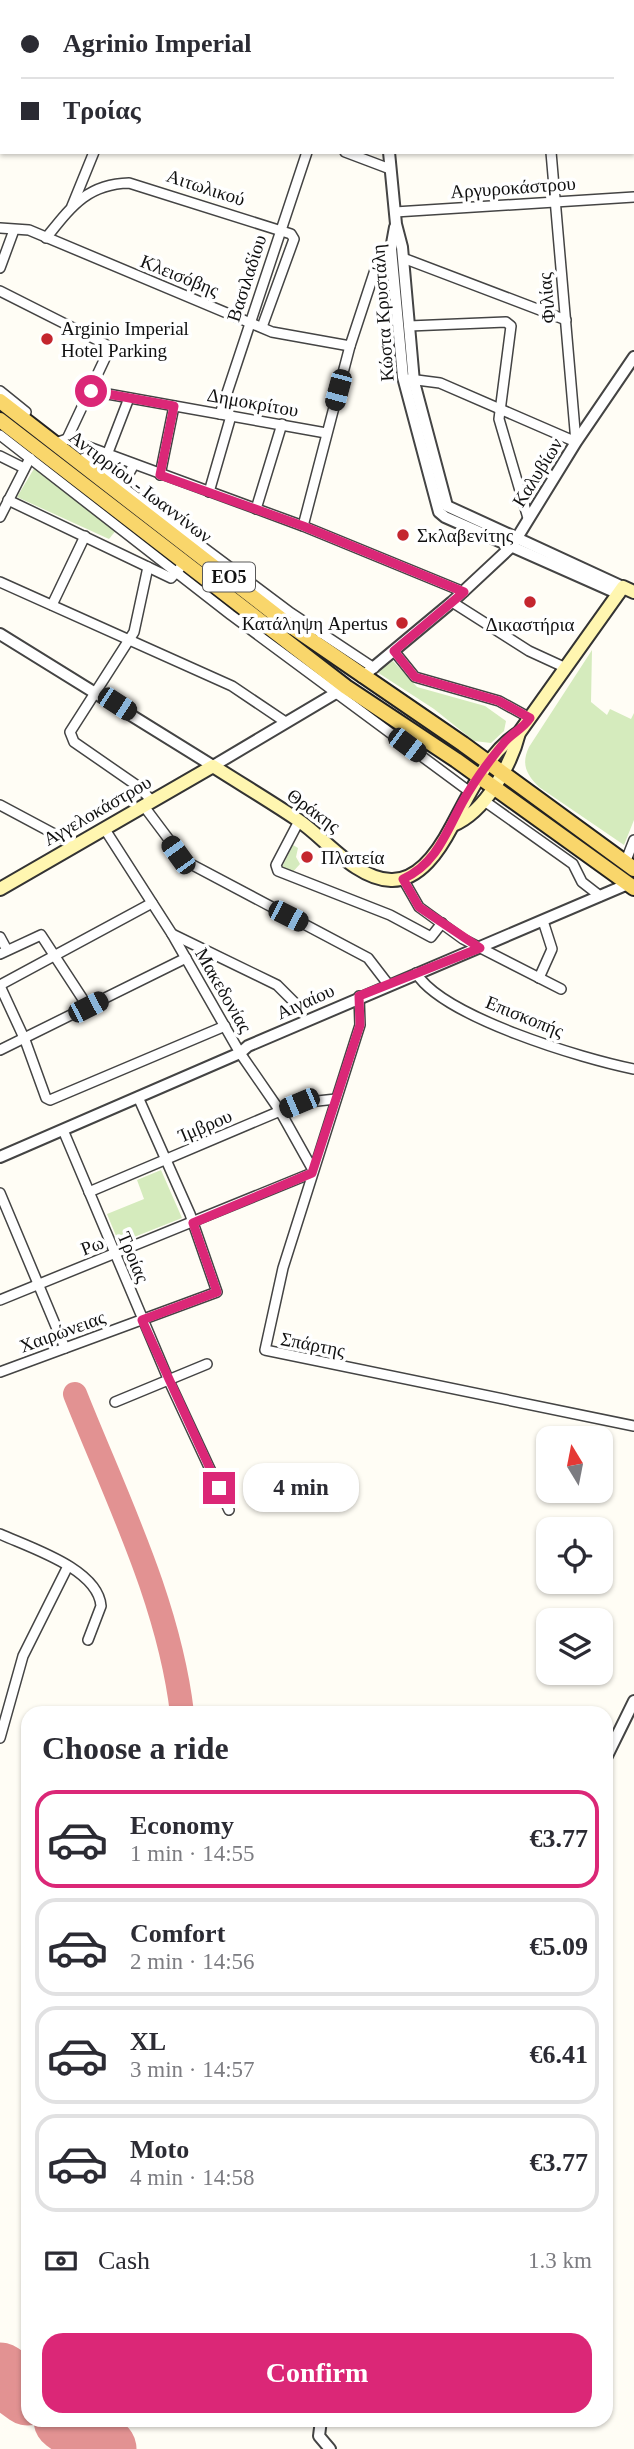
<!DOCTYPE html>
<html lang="en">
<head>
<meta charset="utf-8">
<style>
	:root { --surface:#fff; --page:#f7f7f7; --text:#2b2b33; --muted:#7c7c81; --line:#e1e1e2; --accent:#db2777 }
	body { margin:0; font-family:"Times New Roman",serif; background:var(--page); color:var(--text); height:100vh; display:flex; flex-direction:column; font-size:26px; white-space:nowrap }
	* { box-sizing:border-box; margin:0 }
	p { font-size:23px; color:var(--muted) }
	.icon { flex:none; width:38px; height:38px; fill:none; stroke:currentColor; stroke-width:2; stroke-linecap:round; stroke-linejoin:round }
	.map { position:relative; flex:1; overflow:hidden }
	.details { position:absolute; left:21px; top:1706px; width:592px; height:721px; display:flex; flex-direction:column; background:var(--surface); border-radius:21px; box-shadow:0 2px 5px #0004 }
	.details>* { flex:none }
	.top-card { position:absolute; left:0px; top:0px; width:635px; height:154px; box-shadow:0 2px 5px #0004; display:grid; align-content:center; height:154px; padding:0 21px; background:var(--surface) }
	.needle { width:46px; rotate:350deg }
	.tools { position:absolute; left:536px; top:1426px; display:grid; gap:14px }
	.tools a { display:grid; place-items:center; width:77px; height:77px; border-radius:14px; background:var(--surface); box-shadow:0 2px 5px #0004; font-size:35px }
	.end { position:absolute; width:32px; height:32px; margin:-16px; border:9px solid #db2777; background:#fff; box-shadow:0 0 0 4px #fff }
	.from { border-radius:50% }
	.bubble { position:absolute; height:49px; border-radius:21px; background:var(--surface); box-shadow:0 2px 5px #0004; font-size:23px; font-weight:600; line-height:49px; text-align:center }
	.car { position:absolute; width:21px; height:42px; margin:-21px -10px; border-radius:9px; box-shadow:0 0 5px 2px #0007; background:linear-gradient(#222 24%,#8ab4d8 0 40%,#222 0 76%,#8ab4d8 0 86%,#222 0) }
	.top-card b { display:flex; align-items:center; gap:24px; height:66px; font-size:26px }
	.top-card b+b { border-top:2px solid var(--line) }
	.top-card i { width:18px; height:18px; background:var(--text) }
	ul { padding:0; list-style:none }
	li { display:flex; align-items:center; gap:21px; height:98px; margin:0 14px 10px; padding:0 7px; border:4px solid var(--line); border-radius:21px }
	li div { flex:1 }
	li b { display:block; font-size:26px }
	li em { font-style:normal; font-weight:600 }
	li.on { border-color:var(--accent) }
	li>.icon { width:63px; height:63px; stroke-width:1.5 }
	h2 { padding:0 21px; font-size:32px; line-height:84px }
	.pay { display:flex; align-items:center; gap:18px; height:77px; padding:0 21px; font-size:26px }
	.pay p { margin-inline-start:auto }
	.action { display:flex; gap:14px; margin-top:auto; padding:14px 21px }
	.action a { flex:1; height:80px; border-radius:21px; background:var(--accent); color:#fff; font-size:28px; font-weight:600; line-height:80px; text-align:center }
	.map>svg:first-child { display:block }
	.green { fill:#d5ebbd }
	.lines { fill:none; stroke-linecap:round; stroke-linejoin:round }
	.taxiway { stroke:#e29292; stroke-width:24 }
	.runway { stroke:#e29292; stroke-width:63 }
	.minor-casing { stroke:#444; stroke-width:12 }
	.tertiary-casing { stroke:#444; stroke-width:14 }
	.secondary-casing { stroke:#333; stroke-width:16 }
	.primary-casing { stroke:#222; stroke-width:18 }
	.minor { stroke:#fff; stroke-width:9 }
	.tertiary { stroke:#fff; stroke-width:10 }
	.secondary { stroke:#fff6b0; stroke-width:12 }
	.primary { stroke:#f9d66b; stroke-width:14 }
	.route { stroke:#db2777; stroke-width:9 }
	.poi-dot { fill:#c4262e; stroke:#fff; stroke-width:2.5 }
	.labels { text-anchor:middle; stroke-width:7; stroke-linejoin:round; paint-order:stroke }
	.shield { fill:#fff; stroke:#585858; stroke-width:2 }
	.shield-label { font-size:18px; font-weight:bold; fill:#111 }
	.street-label { font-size:19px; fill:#111; stroke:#fff }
	.poi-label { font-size:19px; fill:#111; stroke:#fff; text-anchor:start }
</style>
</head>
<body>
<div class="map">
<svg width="634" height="2449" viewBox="0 0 634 2449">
	<rect width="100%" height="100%" fill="#fffdf5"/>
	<g class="green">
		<path d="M35,467L117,529L109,539L17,497Z"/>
		<path d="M592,650L591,702L607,715L610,709L631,719L634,713V820L624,845L539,787C526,774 521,764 529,747Z"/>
		<path d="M393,661L417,687L485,706L506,721L504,731L491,743L474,741L434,709L377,672Z"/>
		<path d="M293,845L298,848L296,857L300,864L291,874L281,869Z"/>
		<path d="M161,1170L182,1218L119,1243L107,1214L144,1199L137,1180Z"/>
	</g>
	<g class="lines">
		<g class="taxiway">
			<path d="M75,1394C116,1497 169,1602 182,1713"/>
			<path d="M26,2392L28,2389"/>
		</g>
		<g class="runway">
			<path d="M0,2374L28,2394"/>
			<path d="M65,2420L105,2449"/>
		</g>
		<g class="minor-casing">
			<g id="minor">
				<path d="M539,0L540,2"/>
				<path d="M188,1L192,2"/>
				<path d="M440,2L441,0"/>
				<path d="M611,2L626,0"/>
				<path d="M345,152L390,169"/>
				<path d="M72,206L94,152"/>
				<path d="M395,212L634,197"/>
				<path d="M0,228L29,230L272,332L350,346"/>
				<path d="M46,238C71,207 87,184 129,183L291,234L294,239L262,327"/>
				<path d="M403,258L566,320"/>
				<path d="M0,268L14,230"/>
				<path d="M0,291L105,344L107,354L67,439"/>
				<path d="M409,326L506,322L511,326L499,419L528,518"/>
				<path d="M409,379L440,383L576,442L551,152"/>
				<path d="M0,391L26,412"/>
				<path d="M91,391L326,433"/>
				<path d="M220,414L307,152"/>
				<path d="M0,435L231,615L470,792"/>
				<path d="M61,441L67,439L303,526L464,592"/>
				<path d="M107,455L129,398"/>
				<path d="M0,456L24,468"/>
				<path d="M84,458L291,613L374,668"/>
				<path d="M160,475L174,406"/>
				<path d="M122,486L133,466"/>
				<path d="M209,492L231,416"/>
				<path d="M8,500L171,578L180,568"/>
				<path d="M256,509L282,424"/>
				<path d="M0,517L30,458"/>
				<path d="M303,526L350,346L377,264L384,252L391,249"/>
				<path d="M148,567L134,632L70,732L74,742L139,787L151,800"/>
				<path d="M0,582L232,686L284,721"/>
				<path d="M452,602L529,651L566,668"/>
				<path d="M52,605L85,536"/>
				<path d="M394,651L415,677L499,701L530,718"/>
				<path d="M483,800L573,864L582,882L600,896"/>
				<path d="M0,805L75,845"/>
				<path d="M143,805L185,861L368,958L388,984"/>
				<path d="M299,821L276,865L278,871L390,915L431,937L442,923"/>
				<path d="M104,828L172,934L240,1053L280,1111L313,1170"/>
				<path d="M625,863L634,840"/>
				<path d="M403,879L419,907L463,939L561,989"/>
				<path d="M172,934L277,985L294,1002"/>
				<path d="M0,937L7,950"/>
				<path d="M0,954L41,935L88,1007"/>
				<path d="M416,973C443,1017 583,1059 634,1069"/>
				<path d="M539,978L552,949L543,921"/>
				<path d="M0,985L152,903"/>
				<path d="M0,986L25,1040L46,1098L50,1100L225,1026"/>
				<path d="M359,996L360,1025L283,1268L265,1350L634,1426"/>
				<path d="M0,1050L186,958"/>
				<path d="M63,1130L169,1381L229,1510"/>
				<path d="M89,1192L299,1103L336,1099"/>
				<path d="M0,1193L65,1348"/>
				<path d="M0,1300L312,1173"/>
				<path d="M0,1372L217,1292L190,1214L138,1097"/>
				<path d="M115,1402L207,1364"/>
				<path d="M0,1534C31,1548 98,1569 101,1606L88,1640"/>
				<path d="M0,1738L23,1656L68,1566"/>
			</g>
		</g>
		<g class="tertiary-casing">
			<g id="tertiary">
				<path d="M376,0V2"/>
				<path d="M8,2L9,0"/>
				<path d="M0,11L2,9"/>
				<path d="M389,152L396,224L402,247L414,382L447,506L623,587"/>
				<path d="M395,227L391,249L403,377L439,512L445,517L619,594"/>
				<path d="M0,634L213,766L346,687"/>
				<path d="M362,677L452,602L512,546L576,442L634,357"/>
				<path d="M0,1157L240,1053L248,1046L628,884"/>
				<path d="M606,1758L634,1701"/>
				<path d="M321,2420L319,2436L330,2449"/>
			</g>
		</g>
		<g class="secondary-casing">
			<g id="secondary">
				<path d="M453,825C485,812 511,765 519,733L623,587L634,592"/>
				<path d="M0,889L213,766C241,784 270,801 298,820C326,839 356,879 391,880C420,881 440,849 452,826C468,797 489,750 519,733"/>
			</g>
		</g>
		<g class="primary-casing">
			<g id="primary">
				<path d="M0,401L285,622L463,744L634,869"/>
				<path d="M0,420L346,687L456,760L634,888"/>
			</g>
		</g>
		<use href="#minor" class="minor"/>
		<use href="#tertiary" class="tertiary"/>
		<use href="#secondary" class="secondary"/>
		<use href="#primary" class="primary"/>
	</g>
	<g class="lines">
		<path class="route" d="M91,391L174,406L160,475L303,526L464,592L394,651L415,677L499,701L530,718C522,730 510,734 503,744C489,761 473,783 462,803C446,833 436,864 403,879L419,907L480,948L359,996L360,1025L312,1173L193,1223L217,1292L142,1320L219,1488"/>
	</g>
	<g class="poi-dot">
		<circle cx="47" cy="339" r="7"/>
		<circle cx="403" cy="535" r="7"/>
		<circle cx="530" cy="602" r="7"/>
		<circle cx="402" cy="623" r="7"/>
		<circle cx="307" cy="857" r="7"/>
	</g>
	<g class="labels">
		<rect class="shield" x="203" y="562.5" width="52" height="29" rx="5"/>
		<g class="shield-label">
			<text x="229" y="583">ΕΟ5</text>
		</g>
		<g class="street-label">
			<text transform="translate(206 187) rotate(18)" y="7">Αιτωλικού</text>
			<text transform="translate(513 187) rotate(-4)" y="7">Αργυροκάστρου</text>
			<text transform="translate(180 275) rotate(22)" y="7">Κλεισόβης</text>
			<text transform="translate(246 278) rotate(-72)" y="7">Βασιλαδίου</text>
			<text transform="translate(546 298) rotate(-95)" y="7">Φιλίας</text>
			<text transform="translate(382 313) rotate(-94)" y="7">Κώστα Κρυστάλη</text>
			<text transform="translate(253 402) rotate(10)" y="7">Δημοκρίτου</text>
			<text transform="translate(537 472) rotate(-58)" y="7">Καλυβίων</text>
			<text transform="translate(141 486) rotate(37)" y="7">Αντιρρίου - Ιωαννίνων</text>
			<text transform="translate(97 810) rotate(-30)" y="7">Αγγελοκάστρου</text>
			<text transform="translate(314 810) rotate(36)" y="7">Θράκης</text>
			<text transform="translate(224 990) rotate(60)" y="7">Μακεδονίας</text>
			<text transform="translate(305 1001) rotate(-24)" y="7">Αιγαίου</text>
			<text transform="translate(525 1016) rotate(22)" y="7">Επισκοπής</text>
			<text transform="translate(205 1125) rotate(-23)" y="7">Ίμβρου</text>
			<text transform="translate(92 1245) rotate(-21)" y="7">Ρω</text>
			<text transform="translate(134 1257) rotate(67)" y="7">Τροίας</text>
			<text transform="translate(62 1331) rotate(-20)" y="7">Χαιρώνειας</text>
			<text transform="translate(313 1344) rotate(11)" y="7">Σπάρτης</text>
		</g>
		<g class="poi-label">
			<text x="61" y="335">Arginio Imperial<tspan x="61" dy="22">Hotel Parking</tspan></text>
			<text x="417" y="542">Σκλαβενίτης</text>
			<text x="388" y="630" text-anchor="end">Κατάληψη Apertus</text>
			<text x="530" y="631" text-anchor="middle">Δικαστήρια</text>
			<text x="321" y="864">Πλατεία</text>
		</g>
	</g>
</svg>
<div class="tools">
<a><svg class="needle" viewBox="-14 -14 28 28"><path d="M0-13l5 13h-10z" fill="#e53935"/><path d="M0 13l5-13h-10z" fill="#7c7c81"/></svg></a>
<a><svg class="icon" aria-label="locate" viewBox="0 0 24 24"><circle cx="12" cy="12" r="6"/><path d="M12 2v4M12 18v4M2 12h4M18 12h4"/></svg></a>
<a><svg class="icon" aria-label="layers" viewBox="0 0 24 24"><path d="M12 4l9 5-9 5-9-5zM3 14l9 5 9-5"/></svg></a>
</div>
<i class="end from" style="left:91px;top:391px"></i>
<i class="end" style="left:219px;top:1488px"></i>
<div class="bubble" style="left:243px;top:1463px;width:116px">4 min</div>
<i class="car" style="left:338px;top:390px;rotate:195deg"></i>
<i class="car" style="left:117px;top:704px;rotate:123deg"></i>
<i class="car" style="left:407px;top:745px;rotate:127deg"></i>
<i class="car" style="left:178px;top:855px;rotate:324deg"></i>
<i class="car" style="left:288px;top:916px;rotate:117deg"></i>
<i class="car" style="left:88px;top:1007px;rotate:63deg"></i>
<i class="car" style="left:299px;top:1103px;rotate:247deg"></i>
<div class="top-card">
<b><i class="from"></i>Agrinio Imperial</b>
<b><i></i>Τροίας</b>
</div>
<section class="details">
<h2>Choose a ride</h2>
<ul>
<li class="on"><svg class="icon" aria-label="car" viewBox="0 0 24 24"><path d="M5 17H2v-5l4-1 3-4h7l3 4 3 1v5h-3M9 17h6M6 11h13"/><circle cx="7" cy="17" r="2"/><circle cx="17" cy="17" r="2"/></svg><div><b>Economy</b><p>1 min · 14:55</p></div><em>€3.77</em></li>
<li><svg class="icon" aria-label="car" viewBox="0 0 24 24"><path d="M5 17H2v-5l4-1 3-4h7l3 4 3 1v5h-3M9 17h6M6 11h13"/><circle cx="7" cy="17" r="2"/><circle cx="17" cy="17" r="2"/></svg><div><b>Comfort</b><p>2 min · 14:56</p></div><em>€5.09</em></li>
<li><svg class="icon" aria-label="car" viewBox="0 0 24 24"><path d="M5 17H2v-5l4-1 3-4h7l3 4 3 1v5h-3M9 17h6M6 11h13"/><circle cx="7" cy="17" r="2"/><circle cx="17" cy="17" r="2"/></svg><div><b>XL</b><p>3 min · 14:57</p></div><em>€6.41</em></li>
<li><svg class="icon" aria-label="car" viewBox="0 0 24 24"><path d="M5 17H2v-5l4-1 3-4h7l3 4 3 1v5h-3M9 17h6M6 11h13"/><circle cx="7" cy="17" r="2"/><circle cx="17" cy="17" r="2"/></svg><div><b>Moto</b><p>4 min · 14:58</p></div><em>€3.77</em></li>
</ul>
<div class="pay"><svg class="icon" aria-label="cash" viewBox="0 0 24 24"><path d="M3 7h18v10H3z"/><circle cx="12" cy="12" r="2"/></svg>Cash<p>1.3 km</p></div>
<div class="action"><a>Confirm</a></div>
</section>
</div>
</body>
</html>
